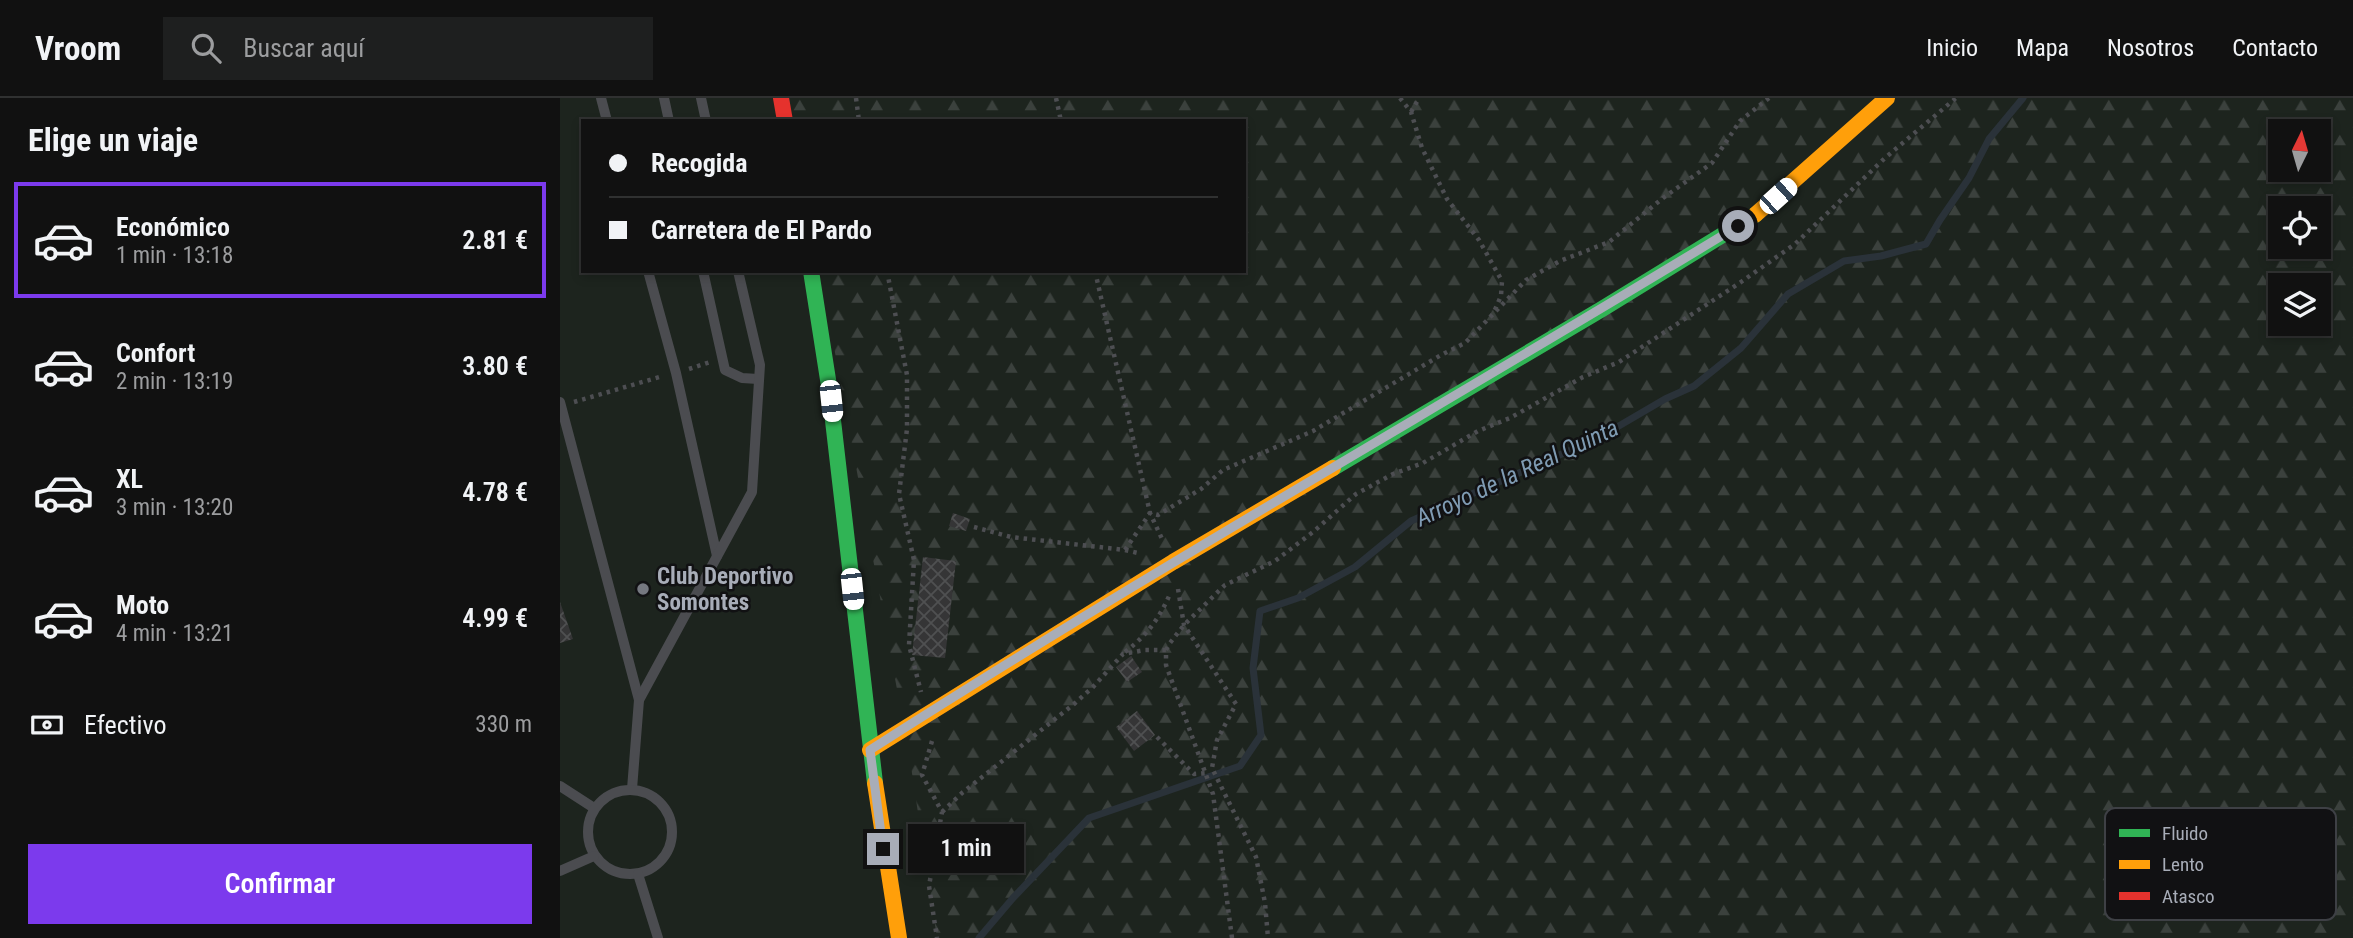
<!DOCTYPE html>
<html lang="es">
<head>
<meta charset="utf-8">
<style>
	:root { --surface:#111; --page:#1e1f1f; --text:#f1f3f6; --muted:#9c9d9f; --line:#303131; --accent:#7c3aed }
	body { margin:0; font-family:"Roboto Condensed",sans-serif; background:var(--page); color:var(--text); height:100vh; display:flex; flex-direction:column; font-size:26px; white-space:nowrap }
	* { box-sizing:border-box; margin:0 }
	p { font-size:23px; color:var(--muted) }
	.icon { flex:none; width:38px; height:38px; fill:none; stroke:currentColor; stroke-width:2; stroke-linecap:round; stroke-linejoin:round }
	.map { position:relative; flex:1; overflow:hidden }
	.details { display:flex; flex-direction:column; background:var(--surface); width:560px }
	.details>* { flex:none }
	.banner { position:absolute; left:21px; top:21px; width:665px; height:154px; border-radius:0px; box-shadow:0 4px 10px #0003,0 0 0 2px var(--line); display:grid; align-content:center; height:154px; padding:0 28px; background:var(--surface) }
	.needle { width:46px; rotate:5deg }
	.buttons { position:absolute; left:1708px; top:21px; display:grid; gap:14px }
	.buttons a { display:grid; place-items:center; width:63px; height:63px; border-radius:0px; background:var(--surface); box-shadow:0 4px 10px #0003,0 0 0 2px var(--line); font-size:35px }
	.end { position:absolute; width:32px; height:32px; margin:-16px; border:9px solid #a8adb8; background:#111; box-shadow:0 0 0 4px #111 }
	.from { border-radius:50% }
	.bubble { position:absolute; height:49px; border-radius:0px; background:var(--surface); box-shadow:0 4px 10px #0003,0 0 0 2px var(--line); font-size:23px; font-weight:600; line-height:49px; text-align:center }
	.car { position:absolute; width:21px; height:42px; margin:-21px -10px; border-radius:9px; box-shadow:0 0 5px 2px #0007; background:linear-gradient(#fff 24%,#345 0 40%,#fff 0 76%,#345 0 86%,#fff 0) }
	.banner b { display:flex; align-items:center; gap:24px; height:66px; font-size:26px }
	.banner b+b { border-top:2px solid var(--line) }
	.banner i { width:18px; height:18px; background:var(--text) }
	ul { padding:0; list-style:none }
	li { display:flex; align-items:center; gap:21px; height:116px; margin:0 14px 10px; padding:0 14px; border:4px solid transparent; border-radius:0px }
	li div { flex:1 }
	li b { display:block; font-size:26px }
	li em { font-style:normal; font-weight:600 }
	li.current { border-color:var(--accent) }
	li>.icon { width:63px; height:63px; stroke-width:1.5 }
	h2 { padding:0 28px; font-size:32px; line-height:84px }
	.pay { display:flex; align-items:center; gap:18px; height:77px; padding:0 28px; font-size:26px }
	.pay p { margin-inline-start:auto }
	.button { display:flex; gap:14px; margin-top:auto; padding:14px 28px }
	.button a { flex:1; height:80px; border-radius:0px; background:var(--accent); color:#fff; font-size:28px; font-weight:600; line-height:80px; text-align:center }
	header { display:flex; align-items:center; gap:42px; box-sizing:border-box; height:98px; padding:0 35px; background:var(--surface); border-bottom:2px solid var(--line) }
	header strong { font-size:33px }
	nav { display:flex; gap:38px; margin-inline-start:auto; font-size:24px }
	.search { width:490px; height:63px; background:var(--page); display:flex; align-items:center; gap:18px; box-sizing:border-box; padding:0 24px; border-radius:0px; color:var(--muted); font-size:26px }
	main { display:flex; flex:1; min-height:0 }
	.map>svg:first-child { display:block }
	.grass { fill:#1d241e }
	.forest { fill:url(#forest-firs); fill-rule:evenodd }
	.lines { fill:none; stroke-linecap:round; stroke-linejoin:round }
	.stream { stroke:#2a3239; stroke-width:7 }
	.building { fill:url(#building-cross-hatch) }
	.path { stroke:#4d4e52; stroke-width:4.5; stroke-dasharray:3.5 5; stroke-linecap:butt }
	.lane { stroke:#4b4c50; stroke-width:10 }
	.fast { stroke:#30b455; stroke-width:16 }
	.slow { stroke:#ff9f0a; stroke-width:16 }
	.jam { stroke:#e5322d; stroke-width:16 }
	.route { stroke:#a8adb8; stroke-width:9 }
	.poi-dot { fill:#757880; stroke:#111113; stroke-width:2.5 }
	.labels { text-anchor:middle; stroke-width:5; stroke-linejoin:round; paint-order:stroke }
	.poi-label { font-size:23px; font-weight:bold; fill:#a8adb8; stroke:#111113; text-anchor:start }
	.water-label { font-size:24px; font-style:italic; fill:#7f9bb3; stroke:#111113 }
	.key { fill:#111113; stroke:#3e4045; stroke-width:2 }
	.key-label { font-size:19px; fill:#a8adb8 }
</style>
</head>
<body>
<header>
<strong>Vroom</strong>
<div class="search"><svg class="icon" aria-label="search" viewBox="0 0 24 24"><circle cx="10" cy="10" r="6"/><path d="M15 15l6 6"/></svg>Buscar aquí</div>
<nav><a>Inicio</a><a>Mapa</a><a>Nosotros</a><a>Contacto</a></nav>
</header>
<main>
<section class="details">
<h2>Elige un viaje</h2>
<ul>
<li class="current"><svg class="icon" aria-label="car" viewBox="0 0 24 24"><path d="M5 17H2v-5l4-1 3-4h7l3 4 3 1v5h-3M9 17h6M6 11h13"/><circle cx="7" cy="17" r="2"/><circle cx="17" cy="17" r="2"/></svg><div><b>Económico</b><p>1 min · 13:18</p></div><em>2.81 €</em></li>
<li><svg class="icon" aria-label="car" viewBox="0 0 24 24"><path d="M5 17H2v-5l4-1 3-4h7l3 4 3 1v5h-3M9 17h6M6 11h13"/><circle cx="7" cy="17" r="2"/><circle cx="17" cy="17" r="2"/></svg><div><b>Confort</b><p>2 min · 13:19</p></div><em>3.80 €</em></li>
<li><svg class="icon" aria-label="car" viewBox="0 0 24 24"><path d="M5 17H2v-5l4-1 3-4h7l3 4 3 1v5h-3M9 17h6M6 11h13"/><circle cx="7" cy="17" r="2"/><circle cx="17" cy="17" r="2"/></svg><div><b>XL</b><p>3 min · 13:20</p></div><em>4.78 €</em></li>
<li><svg class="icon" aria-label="car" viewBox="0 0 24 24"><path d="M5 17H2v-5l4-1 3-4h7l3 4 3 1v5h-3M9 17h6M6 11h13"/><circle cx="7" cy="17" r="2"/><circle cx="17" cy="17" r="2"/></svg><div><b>Moto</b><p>4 min · 13:21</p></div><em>4.99 €</em></li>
</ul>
<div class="pay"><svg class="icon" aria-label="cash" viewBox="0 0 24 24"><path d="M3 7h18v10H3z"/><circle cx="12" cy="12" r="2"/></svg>Efectivo<p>330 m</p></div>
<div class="button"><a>Confirmar</a></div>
</section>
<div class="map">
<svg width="1793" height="840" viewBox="0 0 1793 840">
	<defs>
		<pattern id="forest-firs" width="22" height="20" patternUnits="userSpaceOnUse" patternTransform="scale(1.75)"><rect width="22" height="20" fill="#1d241e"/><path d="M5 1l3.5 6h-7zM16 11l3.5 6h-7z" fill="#3b413d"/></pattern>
		<pattern id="building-cross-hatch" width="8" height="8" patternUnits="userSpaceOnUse" patternTransform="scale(1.75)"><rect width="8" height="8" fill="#353536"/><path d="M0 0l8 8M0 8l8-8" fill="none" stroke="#4f5051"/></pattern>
	</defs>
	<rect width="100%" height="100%" fill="#171717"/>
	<path class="grass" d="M0,0H228L232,23H23V173H260L382,714L380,840H0Z"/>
	<path class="forest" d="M228,0H1793V840H377L350,662L260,173H684V23H232ZM1720,33H1759V72H1720ZM1720,110H1759V149H1720ZM1720,187H1759V226H1720Z"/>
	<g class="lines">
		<path class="stream" d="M419,840L453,800L529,720L680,668L701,637L693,570L700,513L738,500L795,469L851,423L1040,339L1105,301L1134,288L1181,250L1228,196L1284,163L1321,158L1366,146L1380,122L1409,80L1429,41L1463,0"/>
	</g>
	<g class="building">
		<path d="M393,415L410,421L406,433L389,428Z"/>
		<path d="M363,459L396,463L385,560L352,557Z"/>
		<path d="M0,504L13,541L0,545Z"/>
		<path d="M571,558L582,574L567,584L556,569Z"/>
		<path d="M577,613L595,637L574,653L556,629Z"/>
	</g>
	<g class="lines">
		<g class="path">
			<path d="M296,0L299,23"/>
			<path d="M496,0L501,23"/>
			<path d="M840,0L851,14L862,50L887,101L919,142L942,183L941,198L934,214"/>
			<path d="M851,14L859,0"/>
			<path d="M327,173L347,277V331L339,396L354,462L349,547L361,594"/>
			<path d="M535,173L590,415L603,443"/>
			<path d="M129,271L150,264"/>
			<path d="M14,304L103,278"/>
			<path d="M414,429L451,439L565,452L578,455"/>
			<path d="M565,452L590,415L598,417L641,391L663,372L753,333L881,257L905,245L966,182L1000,163L1049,144L1103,100L1152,65L1180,23L1209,0"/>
			<path d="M618,491L624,527L676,606L657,642L652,670L696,759L705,805L708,840"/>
			<path d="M565,554C587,537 599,521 610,496"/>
			<path d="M597,639L634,676L647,675"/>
			<path d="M372,643L362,677L382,714L369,788L377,840"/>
			<path d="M382,714L402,695L514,606L533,589L563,556L585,552H606"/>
			<path d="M672,840L653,696L606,567V552L610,545L624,527L665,487L715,463L753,434L796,396L833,376L863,365L918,333L950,320L1023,279L1059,264L1181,184L1235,146L1325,60L1396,0"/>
		</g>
		<g class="lane">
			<path d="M41,0L47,23"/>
			<path d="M104,0L109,23"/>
			<path d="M141,0L146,23"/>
			<path d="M88,173L116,275L157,458"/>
			<path d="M143,173L165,272L182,280L198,281"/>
			<path d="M0,304L79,602"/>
			<path d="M0,688L34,710"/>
			<path d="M72,691L79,602L192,394L200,267L178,173"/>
			<circle cx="70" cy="734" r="42"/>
			<path d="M0,773L34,758"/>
			<path d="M78,776L98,840"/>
		</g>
		<g class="fast">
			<path d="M251,173L269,288L315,685"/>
			<path d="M773,370L1042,211L1195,117"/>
		</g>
		<g class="slow">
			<path d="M1195,117L1327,0"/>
			<path d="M310,652L613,464L773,370"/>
			<path d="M315,685L339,840"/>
		</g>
		<path class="jam" d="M221,0L225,23"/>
	</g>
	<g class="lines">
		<path class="route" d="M323,751L310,652C594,470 889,304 1178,128"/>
	</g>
	<circle class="poi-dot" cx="83" cy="491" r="7"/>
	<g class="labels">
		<g class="poi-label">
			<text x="97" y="486">Club Deportivo<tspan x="97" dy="26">Somontes</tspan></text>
		</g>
		<g class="water-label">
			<text transform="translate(957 375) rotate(-25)" y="8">Arroyo de la Real Quinta</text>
		</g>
	</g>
	<rect x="1545" y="710" width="231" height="112" rx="10" class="key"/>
	<rect x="1559" y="731" width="31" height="8" fill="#30b455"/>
	<rect x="1559" y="762" width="31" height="9" fill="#ff9f0a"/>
	<rect x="1559" y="794" width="31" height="8" fill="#e5322d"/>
	<g class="key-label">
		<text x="1602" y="742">Fluido</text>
		<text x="1602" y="773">Lento</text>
		<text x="1602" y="805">Atasco</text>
	</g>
</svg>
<div class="buttons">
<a><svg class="needle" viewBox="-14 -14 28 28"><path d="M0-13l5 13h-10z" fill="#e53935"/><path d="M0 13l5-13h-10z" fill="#9c9d9f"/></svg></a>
<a><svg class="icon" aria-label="locate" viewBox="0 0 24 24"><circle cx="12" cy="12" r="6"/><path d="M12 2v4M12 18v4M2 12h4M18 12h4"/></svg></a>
<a><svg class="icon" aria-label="layers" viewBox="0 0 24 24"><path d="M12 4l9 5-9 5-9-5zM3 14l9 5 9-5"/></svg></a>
</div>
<i class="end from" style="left:1178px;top:128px"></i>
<i class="end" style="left:323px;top:751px"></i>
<div class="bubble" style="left:348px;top:726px;width:116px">1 min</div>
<i class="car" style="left:1218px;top:98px;rotate:48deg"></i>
<i class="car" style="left:271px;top:303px;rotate:174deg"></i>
<i class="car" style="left:292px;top:491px;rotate:174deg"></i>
<div class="banner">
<b><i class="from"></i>Recogida</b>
<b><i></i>Carretera de El Pardo</b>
</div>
</div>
</main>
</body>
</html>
